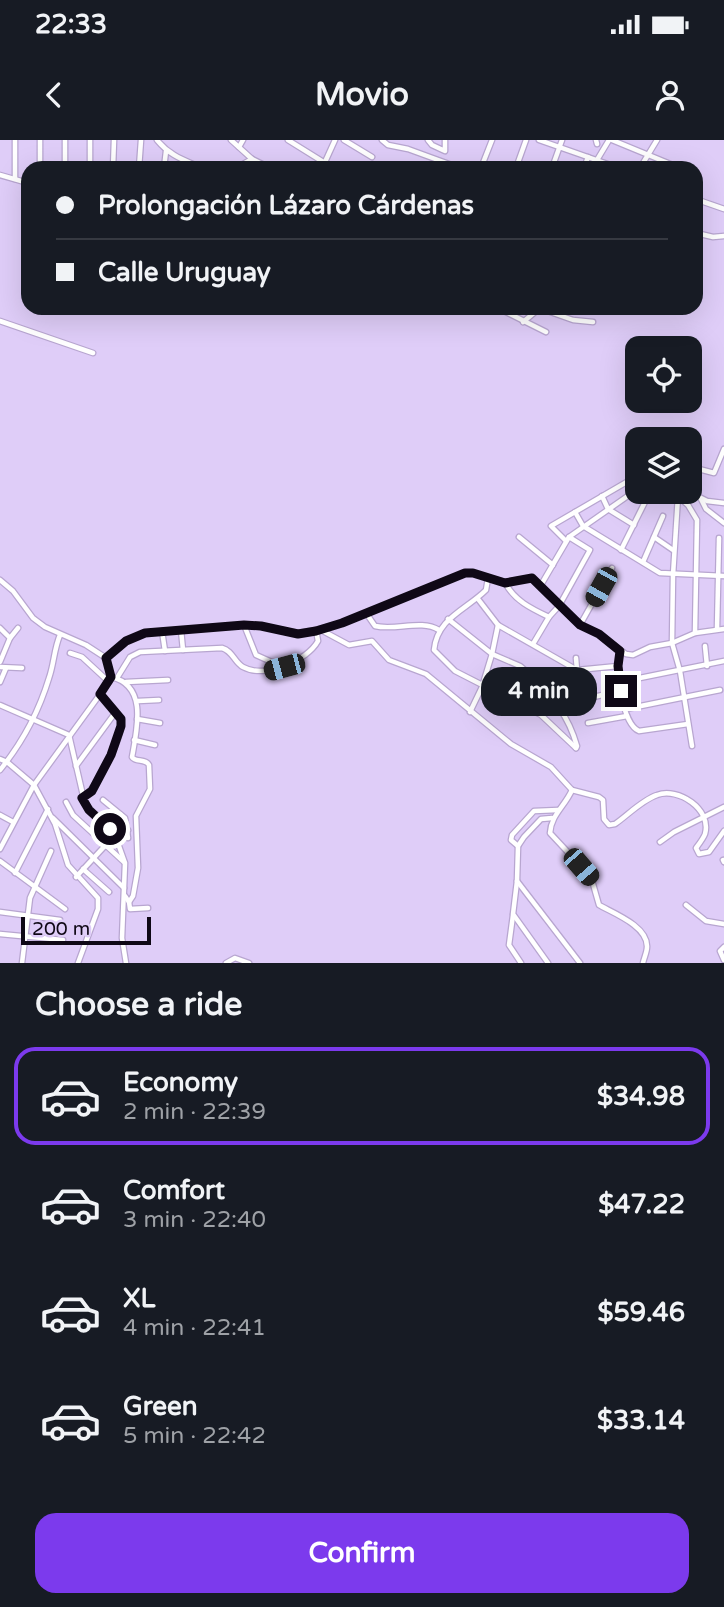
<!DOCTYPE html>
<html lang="en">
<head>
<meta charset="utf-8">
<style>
	:root { --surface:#171b24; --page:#242831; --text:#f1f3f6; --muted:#9ea1a6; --line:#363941; --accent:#7c3aed }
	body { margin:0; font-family:"Varela Round",sans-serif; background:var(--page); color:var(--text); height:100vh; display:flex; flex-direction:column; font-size:26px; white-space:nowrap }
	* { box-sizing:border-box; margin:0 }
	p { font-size:23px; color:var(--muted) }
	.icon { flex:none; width:38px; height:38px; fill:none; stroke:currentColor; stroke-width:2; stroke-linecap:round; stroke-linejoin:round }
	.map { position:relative; height:823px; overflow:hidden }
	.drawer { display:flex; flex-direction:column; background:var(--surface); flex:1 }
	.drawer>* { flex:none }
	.guide { position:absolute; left:21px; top:21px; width:682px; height:154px; border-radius:21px; box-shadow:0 7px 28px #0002; display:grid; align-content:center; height:154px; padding:0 35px; background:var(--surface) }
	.controls { position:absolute; left:625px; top:196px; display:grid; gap:14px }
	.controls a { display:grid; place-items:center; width:77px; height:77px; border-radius:14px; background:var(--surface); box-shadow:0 7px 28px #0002; font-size:35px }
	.scale { position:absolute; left:21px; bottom:18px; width:130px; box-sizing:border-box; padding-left:7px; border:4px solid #0f0816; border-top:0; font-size:19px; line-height:24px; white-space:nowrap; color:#0f0816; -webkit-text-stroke:5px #dfcdf8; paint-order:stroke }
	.end { position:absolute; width:32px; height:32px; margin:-16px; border:9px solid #0f0816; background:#fff; box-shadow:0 0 0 4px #fff }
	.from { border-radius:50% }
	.bubble { position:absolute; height:49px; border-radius:21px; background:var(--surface); box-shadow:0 7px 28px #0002; font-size:23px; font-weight:700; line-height:49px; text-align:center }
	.car { position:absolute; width:21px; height:42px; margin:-21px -10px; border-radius:9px; box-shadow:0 0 5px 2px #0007; background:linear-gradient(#222 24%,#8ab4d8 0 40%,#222 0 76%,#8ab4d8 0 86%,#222 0) }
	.guide b { display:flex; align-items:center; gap:24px; height:66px; font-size:26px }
	.guide b+b { border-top:2px solid var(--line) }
	.guide i { width:18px; height:18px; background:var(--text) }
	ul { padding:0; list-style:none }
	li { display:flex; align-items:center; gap:21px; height:98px; margin:0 14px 10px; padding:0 21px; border:4px solid transparent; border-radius:21px }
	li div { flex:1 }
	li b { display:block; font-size:26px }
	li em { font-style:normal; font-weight:700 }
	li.selected { border-color:var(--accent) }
	li>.icon { width:63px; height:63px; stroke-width:1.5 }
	h2 { padding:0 35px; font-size:32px; line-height:84px }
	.button { display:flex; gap:14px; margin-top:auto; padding:14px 35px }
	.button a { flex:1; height:80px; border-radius:21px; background:var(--accent); color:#fff; font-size:28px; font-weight:700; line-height:80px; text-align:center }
	.status { display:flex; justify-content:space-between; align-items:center; height:49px; padding:0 35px; background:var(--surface); direction:ltr }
	.status svg { height:19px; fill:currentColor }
	header { display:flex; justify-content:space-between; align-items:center; height:91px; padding:0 35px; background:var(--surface); font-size:32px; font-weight:700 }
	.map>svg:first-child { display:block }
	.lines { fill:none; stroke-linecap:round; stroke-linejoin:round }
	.minor-casing { stroke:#b8a6d0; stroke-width:7 }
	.minor { stroke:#fff; stroke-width:4.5 }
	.route { stroke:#0f0816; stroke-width:9 }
</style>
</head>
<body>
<div class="status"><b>22:33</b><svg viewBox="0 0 49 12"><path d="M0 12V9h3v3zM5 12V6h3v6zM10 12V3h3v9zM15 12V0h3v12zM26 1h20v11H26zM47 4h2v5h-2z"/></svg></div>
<header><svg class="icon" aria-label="back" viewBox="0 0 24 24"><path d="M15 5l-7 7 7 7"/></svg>Movio<svg class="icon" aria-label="person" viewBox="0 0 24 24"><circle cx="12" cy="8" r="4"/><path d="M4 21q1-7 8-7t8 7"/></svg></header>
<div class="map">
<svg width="724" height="823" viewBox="0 0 724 823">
	<rect width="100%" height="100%" fill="#dfcdf8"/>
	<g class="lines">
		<g class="minor-casing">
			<g id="minor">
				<path d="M40,0V28"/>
				<path d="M90,0V28"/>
				<path d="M157,0C170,16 184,20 202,28"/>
				<path d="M231,0L252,19L270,28"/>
				<path d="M288,0L333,28"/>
				<path d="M344,0L372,17"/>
				<path d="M382,0L388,5L408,9L460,28"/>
				<path d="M428,0L432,5L445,11V0"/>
				<path d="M539,0L619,28"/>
				<path d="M596,0L597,4"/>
				<path d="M612,0L680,28"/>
				<path d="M239,7L243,0"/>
				<path d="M597,20L609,0"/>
				<path d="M325,22L335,0"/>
				<path d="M65,28V0"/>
				<path d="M113,28L114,0"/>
				<path d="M139,28L141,0"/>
				<path d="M164,28L166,11"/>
				<path d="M236,28L252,19L256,28"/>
				<path d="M481,28L492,0"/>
				<path d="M516,28L526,0"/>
				<path d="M552,28L562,0"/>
				<path d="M584,28L588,17"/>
				<path d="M640,28L657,0"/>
				<path d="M0,35L28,43"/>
				<path d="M15,39V0"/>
				<path d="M701,61L724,69"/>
				<path d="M696,93L713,97L724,96"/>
				<path d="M498,168L546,192"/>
				<path d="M539,168L573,180L593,182"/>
				<path d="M0,181L93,213"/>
				<path d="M523,182L540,168"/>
				<path d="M695,328L714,333L724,309"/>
				<path d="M673,352L688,365L697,380L695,493"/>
				<path d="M689,352L707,361L724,363"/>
				<path d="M602,356L608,369L634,385"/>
				<path d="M678,356L673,435L672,503L680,531L692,606"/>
				<path d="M701,359L706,369L724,383"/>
				<path d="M575,372L583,386L660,433L724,436"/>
				<path d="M519,397L553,425"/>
				<path d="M654,397L673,410"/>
				<path d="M566,401L551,386L637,336"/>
				<path d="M621,410L650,352"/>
				<path d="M643,422L663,376"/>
				<path d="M488,438L486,450C466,470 437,478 434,510L455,531L541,575L576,608"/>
				<path d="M0,440L13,451L33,478L45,487L86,505L106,518"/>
				<path d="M505,442C513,460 532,469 549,477"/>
				<path d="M541,445L569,397L632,353L638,352"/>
				<path d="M478,459L498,485L577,530"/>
				<path d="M366,473L375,486C396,491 421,479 439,490"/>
				<path d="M448,479L492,514L520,526L526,531C551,557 567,571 577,606L576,608"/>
				<path d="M244,485L256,515L283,527"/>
				<path d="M580,485L612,428"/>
				<path d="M0,488L10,498"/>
				<path d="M717,489L719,398"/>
				<path d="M181,490L183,510"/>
				<path d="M321,490L349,505L372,501L389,520L426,534L511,604L551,627L572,650"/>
				<path d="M162,491L165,511"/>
				<path d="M533,504L549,477L559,466L590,410L569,397"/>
				<path d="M705,506L707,526"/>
				<path d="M620,511C615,528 622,584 639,591L688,584"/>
				<path d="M70,513L82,517L109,542"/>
				<path d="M106,518L126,501L145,493L244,485L261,486L298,493L316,490L342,483L465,433H473L505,442L532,438L580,485L599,494L626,514L633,515L650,507L672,503L695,493L724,489"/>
				<path d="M576,518L577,530"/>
				<path d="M0,522L10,498L18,488"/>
				<path d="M0,527L22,528"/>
				<path d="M577,530L618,526"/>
				<path d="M111,537C148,545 137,589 132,617C136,623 145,618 149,625L150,649L136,676L138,728L133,756L129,762L125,756"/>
				<path d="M117,538L130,517L140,512L222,508C233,511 234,522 243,527C265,539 307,521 318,501L316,490"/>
				<path d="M0,542L6,528"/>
				<path d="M126,542L168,540"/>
				<path d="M620,542L724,521"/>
				<path d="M584,559L621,551"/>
				<path d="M138,561L159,560"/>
				<path d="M0,565L69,595L85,664L115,695L125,723L122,798L126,823"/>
				<path d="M626,569L720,550"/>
				<path d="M470,572L482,547L492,514L498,485"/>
				<path d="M137,579L160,583"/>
				<path d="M588,583L627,576"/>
				<path d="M134,600L155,605"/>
				<path d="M0,619L7,622L34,645L55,684L68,725L98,758V769L78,823"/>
				<path d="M76,626L115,573"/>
				<path d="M0,630C22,603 39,571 49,538C54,524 54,509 60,495"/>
				<path d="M572,650L599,657L603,660L604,679L609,685L615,684C628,675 642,660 657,655C678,647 712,669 705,694C703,699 699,704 696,708L699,714L709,712L724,691"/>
				<path d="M572,650C565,666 551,675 550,693L591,737L599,765C613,773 648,786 647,807C647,812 644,818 643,823"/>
				<path d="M82,658C94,653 125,594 121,580C118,571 106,561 100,554"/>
				<path d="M103,660L125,678L128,698"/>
				<path d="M66,662L73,675L124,722"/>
				<path d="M0,675L13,682"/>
				<path d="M53,678L124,748"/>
				<path d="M660,702L674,692L724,667"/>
				<path d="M518,706L511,700L512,695L534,671L558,670"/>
				<path d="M0,709L34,645L109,542L111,537L106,518"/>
				<path d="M723,720L724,722"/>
				<path d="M0,721L65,769"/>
				<path d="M83,729L109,752"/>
				<path d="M15,733L48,669"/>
				<path d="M76,737L115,695L128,690"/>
				<path d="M517,741L580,823"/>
				<path d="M129,762L130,769L148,768"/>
				<path d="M686,765L706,781L724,784"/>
				<path d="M0,772L60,780"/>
				<path d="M513,775L509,805L521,823"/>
				<path d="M0,794L63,800"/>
				<path d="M724,807L720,811L724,820"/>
				<path d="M22,823L30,758L51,711"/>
				<path d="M226,823L235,818L249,823"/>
				<path d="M548,823L513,774L517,741L518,706L524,697L541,679L552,678"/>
			</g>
		</g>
		<use href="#minor" class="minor"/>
	</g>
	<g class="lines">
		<path class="route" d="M110,689L89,670L82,658L92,651L111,615L121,586V579L100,554L111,537L106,518L126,501L145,493L244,485L261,486L298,494L316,491L342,483L465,433H473L505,443L532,438L580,485L599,494L620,511L618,526L621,551"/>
	</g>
</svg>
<div class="controls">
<a><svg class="icon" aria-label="locate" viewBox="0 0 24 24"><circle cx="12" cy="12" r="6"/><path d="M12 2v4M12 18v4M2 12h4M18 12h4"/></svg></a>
<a><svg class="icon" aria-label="layers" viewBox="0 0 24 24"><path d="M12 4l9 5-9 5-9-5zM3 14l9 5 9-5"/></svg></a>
</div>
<div class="scale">200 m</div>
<i class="end from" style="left:110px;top:689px"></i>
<i class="end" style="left:621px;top:551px"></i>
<div class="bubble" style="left:481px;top:527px;width:116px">4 min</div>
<i class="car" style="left:601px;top:447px;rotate:209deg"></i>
<i class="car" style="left:284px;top:527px;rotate:255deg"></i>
<i class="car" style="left:581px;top:727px;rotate:139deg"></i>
<div class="guide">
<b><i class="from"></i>Prolongación Lázaro Cárdenas</b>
<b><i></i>Calle Uruguay</b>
</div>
</div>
<section class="drawer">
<h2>Choose a ride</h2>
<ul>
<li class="selected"><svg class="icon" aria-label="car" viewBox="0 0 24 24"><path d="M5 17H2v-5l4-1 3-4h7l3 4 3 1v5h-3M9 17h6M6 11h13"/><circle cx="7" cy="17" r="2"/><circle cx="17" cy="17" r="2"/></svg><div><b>Economy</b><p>2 min · 22:39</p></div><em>$34.98</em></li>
<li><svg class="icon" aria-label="car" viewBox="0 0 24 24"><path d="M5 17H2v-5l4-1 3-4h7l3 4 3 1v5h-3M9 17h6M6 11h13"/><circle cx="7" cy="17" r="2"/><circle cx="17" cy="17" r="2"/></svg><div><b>Comfort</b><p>3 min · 22:40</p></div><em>$47.22</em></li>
<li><svg class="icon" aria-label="car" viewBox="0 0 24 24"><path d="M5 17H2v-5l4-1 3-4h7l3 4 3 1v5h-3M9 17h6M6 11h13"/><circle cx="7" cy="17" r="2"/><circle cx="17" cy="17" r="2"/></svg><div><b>XL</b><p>4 min · 22:41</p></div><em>$59.46</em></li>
<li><svg class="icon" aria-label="car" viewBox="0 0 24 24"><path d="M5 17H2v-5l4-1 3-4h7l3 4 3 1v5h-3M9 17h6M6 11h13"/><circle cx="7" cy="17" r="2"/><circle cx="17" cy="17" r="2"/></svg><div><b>Green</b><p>5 min · 22:42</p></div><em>$33.14</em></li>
</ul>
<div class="button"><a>Confirm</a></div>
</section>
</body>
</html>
